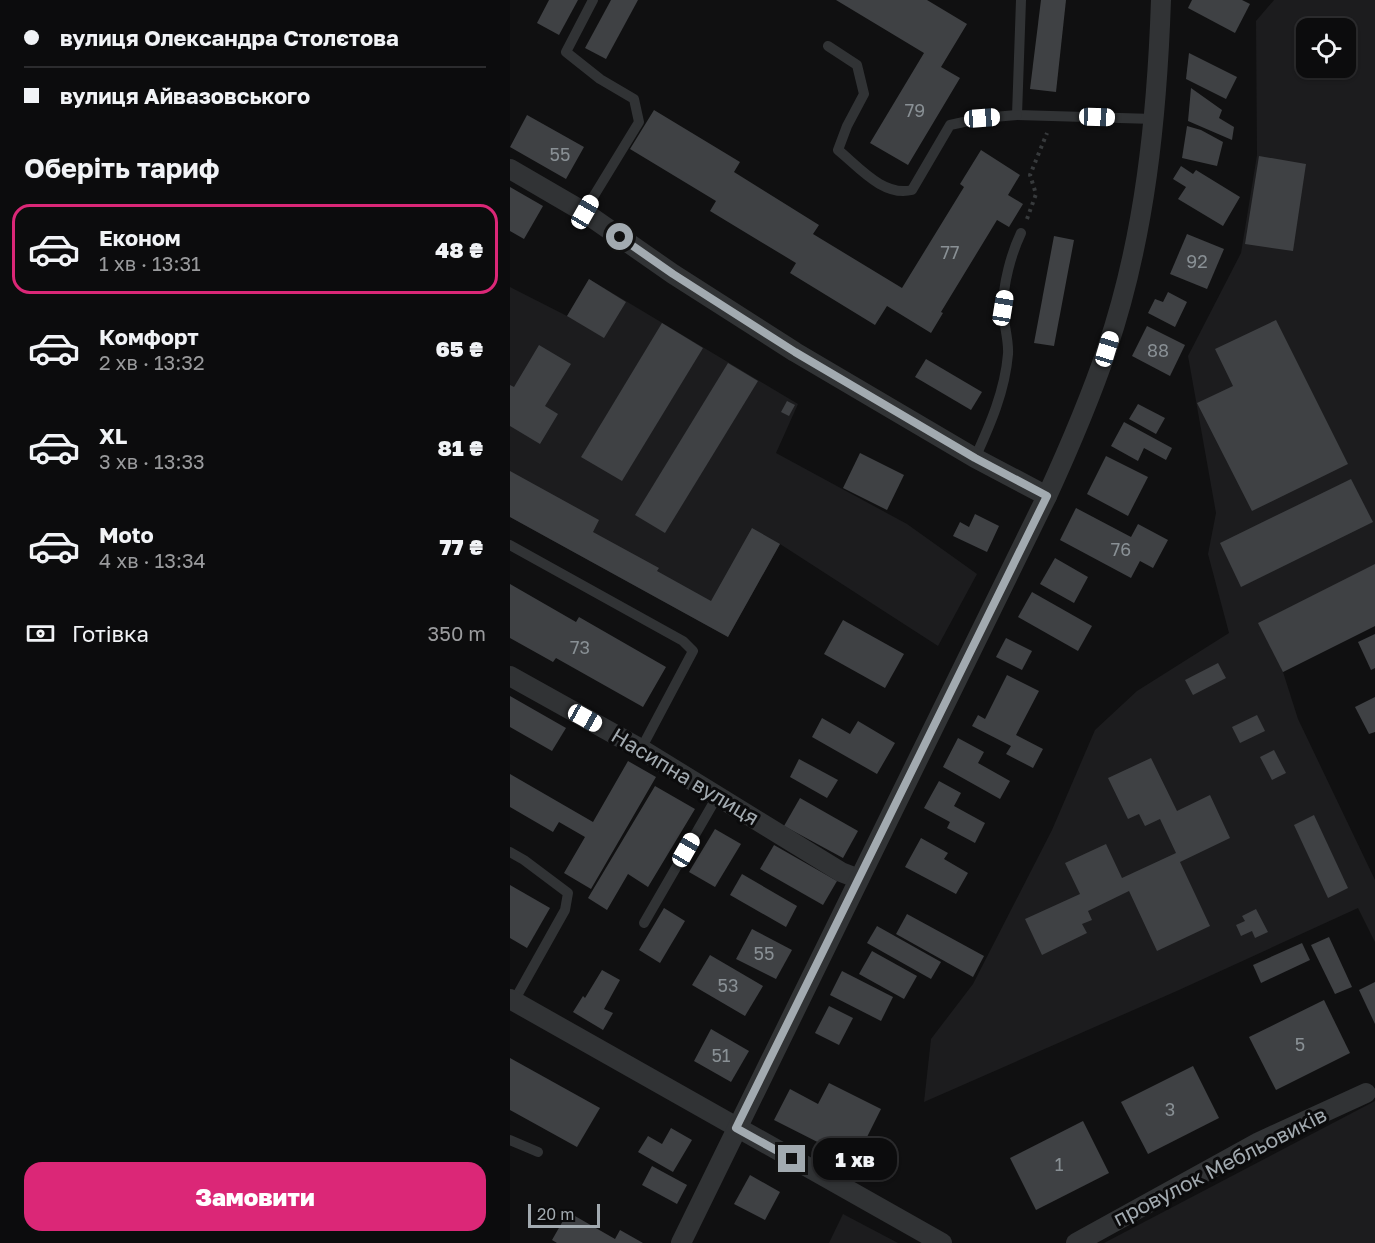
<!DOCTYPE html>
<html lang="uk">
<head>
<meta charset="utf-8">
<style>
	:root { --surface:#0c0c0d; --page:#151516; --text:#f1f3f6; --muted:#9a9b9d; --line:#2c2c2e; --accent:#db2777 }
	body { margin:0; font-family:"Golos Text",sans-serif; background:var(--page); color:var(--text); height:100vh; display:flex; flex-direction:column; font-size:22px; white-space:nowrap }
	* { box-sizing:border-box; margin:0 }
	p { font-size:20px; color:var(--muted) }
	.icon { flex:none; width:33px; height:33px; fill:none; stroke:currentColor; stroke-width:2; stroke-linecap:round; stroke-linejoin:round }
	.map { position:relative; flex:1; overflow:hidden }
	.panel { display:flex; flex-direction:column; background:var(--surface); width:510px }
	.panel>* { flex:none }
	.top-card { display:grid; align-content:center; height:132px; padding:0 24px; background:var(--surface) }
	.tools { position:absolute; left:786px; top:18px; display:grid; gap:12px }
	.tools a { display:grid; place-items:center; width:60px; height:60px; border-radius:12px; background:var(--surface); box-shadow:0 2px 4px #0004,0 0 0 2px var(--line); font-size:30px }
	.scale { position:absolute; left:18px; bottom:15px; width:72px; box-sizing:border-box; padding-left:6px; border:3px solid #a2aab0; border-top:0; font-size:16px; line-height:21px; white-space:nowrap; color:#a2aab0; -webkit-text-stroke:4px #0b0b0c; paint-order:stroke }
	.end { position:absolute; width:27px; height:27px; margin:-14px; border:8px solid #a2aab0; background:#111; box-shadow:0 0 0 3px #111 }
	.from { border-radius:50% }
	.bubble { position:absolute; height:42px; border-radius:18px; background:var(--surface); box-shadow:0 2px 4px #0004,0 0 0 2px var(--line); font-size:20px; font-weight:800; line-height:42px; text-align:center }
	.car { position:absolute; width:18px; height:36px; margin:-18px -9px; border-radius:8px; box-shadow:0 0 4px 2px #0007; background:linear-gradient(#fff 24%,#345 0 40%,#fff 0 76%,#345 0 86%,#fff 0) }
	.top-card b { display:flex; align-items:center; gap:21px; height:57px; font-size:22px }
	.top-card b+b { border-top:2px solid var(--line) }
	.top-card i { width:15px; height:15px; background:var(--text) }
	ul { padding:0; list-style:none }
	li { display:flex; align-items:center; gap:18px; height:90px; margin:0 12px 9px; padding:0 12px; border:3px solid transparent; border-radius:18px }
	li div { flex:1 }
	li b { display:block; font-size:22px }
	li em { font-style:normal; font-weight:800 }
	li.current { border-color:var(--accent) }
	li>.icon { width:54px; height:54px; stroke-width:1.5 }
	h2 { padding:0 24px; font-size:27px; line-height:72px }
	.pay { display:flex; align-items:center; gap:15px; height:66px; padding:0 24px; font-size:22px }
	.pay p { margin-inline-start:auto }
	.cta { display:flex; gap:12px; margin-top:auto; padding:12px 24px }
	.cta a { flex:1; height:69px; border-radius:18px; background:var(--accent); color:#fff; font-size:24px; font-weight:800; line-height:69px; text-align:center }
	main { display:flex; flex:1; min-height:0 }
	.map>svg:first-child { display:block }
	.built { fill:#1c1c1e; fill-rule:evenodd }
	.building { fill:#3f4144 }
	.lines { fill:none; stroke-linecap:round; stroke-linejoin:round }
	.path { stroke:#373a3c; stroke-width:4; stroke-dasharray:3 4.5; stroke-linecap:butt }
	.service { stroke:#313335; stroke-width:10 }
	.minor { stroke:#313335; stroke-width:20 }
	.route { stroke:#a2aab0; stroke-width:8 }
	.labels { text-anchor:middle; stroke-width:6; stroke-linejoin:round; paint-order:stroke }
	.number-label { font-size:18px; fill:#899095 }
	.street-label { font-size:21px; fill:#a2aab0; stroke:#0b0b0c }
</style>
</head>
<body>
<main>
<section class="panel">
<div class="top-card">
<b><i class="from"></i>вулиця Олександра Столєтова</b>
<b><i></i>вулиця Айвазовського</b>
</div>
<h2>Оберіть тариф</h2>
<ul>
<li class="current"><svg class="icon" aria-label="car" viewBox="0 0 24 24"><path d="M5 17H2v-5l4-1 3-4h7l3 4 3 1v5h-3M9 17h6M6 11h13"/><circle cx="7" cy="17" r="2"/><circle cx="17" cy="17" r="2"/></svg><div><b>Економ</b><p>1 хв · 13:31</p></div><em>48 ₴</em></li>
<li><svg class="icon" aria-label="car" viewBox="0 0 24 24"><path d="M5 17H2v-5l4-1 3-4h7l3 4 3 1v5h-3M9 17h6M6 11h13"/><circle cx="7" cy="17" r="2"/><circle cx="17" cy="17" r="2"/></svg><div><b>Комфорт</b><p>2 хв · 13:32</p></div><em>65 ₴</em></li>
<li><svg class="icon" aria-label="car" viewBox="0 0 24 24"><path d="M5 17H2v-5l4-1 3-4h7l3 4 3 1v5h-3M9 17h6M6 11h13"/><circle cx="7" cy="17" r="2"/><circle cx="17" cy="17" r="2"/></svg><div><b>XL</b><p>3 хв · 13:33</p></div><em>81 ₴</em></li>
<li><svg class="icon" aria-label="car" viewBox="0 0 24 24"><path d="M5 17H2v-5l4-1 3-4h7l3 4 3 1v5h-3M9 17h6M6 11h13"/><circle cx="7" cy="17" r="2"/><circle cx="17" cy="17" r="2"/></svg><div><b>Moto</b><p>4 хв · 13:34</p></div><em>77 ₴</em></li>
</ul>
<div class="pay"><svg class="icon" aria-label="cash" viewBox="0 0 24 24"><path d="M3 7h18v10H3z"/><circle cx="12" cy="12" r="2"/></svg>Готівка<p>350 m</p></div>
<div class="cta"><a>Замовити</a></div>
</section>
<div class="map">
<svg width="865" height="1243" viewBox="0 0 865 1243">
	<rect width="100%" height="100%" fill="#101011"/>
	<g class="built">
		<path d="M764,0H865V626L773,672L788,719L865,880V942L848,908L669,990L414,1102L421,1039L463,984L542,830L585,730L627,691L719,633L698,554L706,513L678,356L731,253L747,155L746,21ZM796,28H836V68H796Z"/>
		<path d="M79,279L288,404L266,453L397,524L467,574L428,646L270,544L218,637L0,517V287L57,316Z"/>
		<path d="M865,1101V1243H594Z"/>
		<path d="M333,1214L388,1243H319Z"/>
	</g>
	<g class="building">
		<path d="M39,0H68L49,35L27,23Z"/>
		<path d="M101,0H128L96,59L75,48Z"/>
		<path d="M326,0H417L457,24L431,67L450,78L398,165L360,143L414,53Z"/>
		<path d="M531,0H556L546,92L520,89Z"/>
		<path d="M682,0H732L740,4L725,33L678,8Z"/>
		<path d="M679,53L727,77L716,99L676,79Z"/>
		<path d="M681,88L712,110L709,118L724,127L722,140L678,121Z"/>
		<path d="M144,110L230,162L224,172L309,225L303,234L392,288L454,187L450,184L471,150L510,175L498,195L513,204L499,227L487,220L431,312L433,313L421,333L377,306L365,325L280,273L286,263L200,211L206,201L120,149Z"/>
		<path d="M17,115L74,147L56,179L0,147Z"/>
		<path d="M677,126L691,130L713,142L707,166L672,158Z"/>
		<path d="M749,156L796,164L783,251L735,244Z"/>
		<path d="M671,166L683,174L686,170L730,197L713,226L668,199L676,187L663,179Z"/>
		<path d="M0,187L33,206L14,239L0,231Z"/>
		<path d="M677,234L714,249L697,289L660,274Z"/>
		<path d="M544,236L564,240L544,346L524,343Z"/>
		<path d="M79,279L116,302L94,338L57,316Z"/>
		<path d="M658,292L677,302L665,327L638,313L645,299L653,302Z"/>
		<path d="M766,320L838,464L742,511L687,403L723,386L705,349Z"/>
		<path d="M152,323L193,348L112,481L71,457Z"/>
		<path d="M637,326L675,345L660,376L622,356Z"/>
		<path d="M29,345L61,364L35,406L48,414L30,444L0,426V385L4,387Z"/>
		<path d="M416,359L472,392L461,410L405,377Z"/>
		<path d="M218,363L248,381L155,533L125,515Z"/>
		<path d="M277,401L285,405L279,416L271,412Z"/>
		<path d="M628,404L655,418L646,434L619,419Z"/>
		<path d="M614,422L662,448L656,460L634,448L628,461L601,446Z"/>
		<path d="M350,453L394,475L377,510L333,488Z"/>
		<path d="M596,456L638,477L618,516L577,494Z"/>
		<path d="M0,471L89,520L83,532L149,568L147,571L201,601L242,528L270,544L218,637L0,517Z"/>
		<path d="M841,479L863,522L731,587L710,543Z"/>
		<path d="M566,508L621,537L628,524L658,540L643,568L630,561L621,578L550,540Z"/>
		<path d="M465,514L489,526L477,552L443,536L450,522L459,527Z"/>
		<path d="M545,558L578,577L564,603L530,584Z"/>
		<path d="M865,564V626L773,672L748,623Z"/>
		<path d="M0,584L66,622L69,617L156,667L133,707L46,658L43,662L0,638Z"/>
		<path d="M522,592L582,626L568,651L508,617Z"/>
		<path d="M333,620L394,654L375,688L314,654Z"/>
		<path d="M865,634V668L861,670L848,642Z"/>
		<path d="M496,638L522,651L512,670L486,657Z"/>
		<path d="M708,663L716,678L683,695L675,680Z"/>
		<path d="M497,675L529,691L506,735L533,749L523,768L496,754L501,746L462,726L468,715L475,719Z"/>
		<path d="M0,696L56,728L42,751L0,727Z"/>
		<path d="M865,697V732L859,734L845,707Z"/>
		<path d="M747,715L755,731L730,743L722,727Z"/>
		<path d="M312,718L340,734L348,721L385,743L367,774L302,737Z"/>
		<path d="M448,738L474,752L468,763L500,781L490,799L433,767Z"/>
		<path d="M764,750L776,773L762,780L750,757Z"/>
		<path d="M641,758L667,811L700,795L720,838L670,862L700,926L647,951L619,891L578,911L582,920L572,924L577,933L532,955L515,919L570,894L555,863L596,844L612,878L666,853L650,819L635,826L629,814L618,819L598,778Z"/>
		<path d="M289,759L328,780L317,798L280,777Z"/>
		<path d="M118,761L146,777L81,889L54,873L75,837L49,822L43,832L0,807V774L83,822Z"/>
		<path d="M429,781L451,793L444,806L475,823L465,843L437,828L440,822L414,808Z"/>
		<path d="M145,786L185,809L138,887L118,874L97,910L78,898Z"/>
		<path d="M290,798L348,831L333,858L274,826Z"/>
		<path d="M804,815L838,888L818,898L784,825Z"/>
		<path d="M205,829L231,844L205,887L179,872Z"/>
		<path d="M411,838L438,853L434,859L458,873L446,894L395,867Z"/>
		<path d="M264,845L327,881L313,905L250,869Z"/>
		<path d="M232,874L287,906L276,927L220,895Z"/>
		<path d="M0,885L40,908L17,948L0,938Z"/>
		<path d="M154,908L175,921L150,963L129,950Z"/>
		<path d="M746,909L758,932L745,938L742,931L731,936L726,925L735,921L732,916Z"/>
		<path d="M397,914L474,956L463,977L386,934Z"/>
		<path d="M367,926L431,962L421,979L357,943Z"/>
		<path d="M242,929L282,950L266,979L226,959Z"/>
		<path d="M819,937L842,987L825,994L801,945Z"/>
		<path d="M792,943L800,960L751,983L743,965Z"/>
		<path d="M362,951L407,976L394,999L349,974Z"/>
		<path d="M200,955L253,986L235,1016L182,985Z"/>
		<path d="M92,970L110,980L94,1009L103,1013L93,1030L63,1012L73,996L75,998Z"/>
		<path d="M332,971L383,997L371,1021L320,995Z"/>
		<path d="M865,982V1024L849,990Z"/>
		<path d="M814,1000L840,1053L766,1090L739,1037Z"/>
		<path d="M319,1006L343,1018L329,1045L305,1033Z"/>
		<path d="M201,1029L239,1051L221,1082L184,1061Z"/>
		<path d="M0,1058L90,1108L67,1147L0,1110Z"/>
		<path d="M683,1066L709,1118L638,1154L611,1102Z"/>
		<path d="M319,1083L371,1109L345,1161L264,1120L280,1089L308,1104Z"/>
		<path d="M573,1121L599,1173L526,1210L500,1158Z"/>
		<path d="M161,1128L182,1140L163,1172L128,1152L138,1136L152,1144Z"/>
		<path d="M142,1166L177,1185L167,1204L132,1185Z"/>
		<path d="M240,1175L270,1192L255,1220L224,1204Z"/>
		<path d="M58,1212L105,1239L110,1230L133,1243H47L42,1240Z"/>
	</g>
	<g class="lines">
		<path class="path" d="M517,219L526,194L520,175L537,133"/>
		<g class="service">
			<path d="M511,0L507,115L644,119"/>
			<path d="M318,46L347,65L354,94L337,126L328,150C349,167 373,197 402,190L440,125L472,118L507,115"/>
			<path d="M74,212L129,122L124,99L90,79L56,52L83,0"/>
			<path d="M465,458C480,425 495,391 498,354C499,339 493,323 493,308C493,284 501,254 511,233"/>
			<path d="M0,545L173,641L183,651L131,749"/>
			<path d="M0,852L14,860L58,893L55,910L4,1001"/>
			<path d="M134,923L208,795"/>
			<path d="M0,1140L28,1152"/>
		</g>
		<g class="minor">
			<path d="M0,169L74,212L163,274L285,352L465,458L537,496"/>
			<path d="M0,676L131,749L331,872L349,879"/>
			<path d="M0,999L432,1243"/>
			<path d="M171,1243L537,496C559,448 580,399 597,349C635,237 647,117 651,0"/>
			<path d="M566,1243L749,1142L856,1093"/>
		</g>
	</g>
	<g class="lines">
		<path class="route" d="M110,237L163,274L285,352L465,458L537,496L226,1128L282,1159"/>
	</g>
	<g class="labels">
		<g class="number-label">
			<text x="405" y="117">79</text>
			<text x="50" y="161">55</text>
			<text x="440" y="259">77</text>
			<text x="687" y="268">92</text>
			<text x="648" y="357">88</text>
			<text x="611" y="556">76</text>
			<text x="70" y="654">73</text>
			<text x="254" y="960">55</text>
			<text x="218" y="992">53</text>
			<text x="790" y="1051">5</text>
			<text x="211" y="1062">51</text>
			<text x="660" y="1116">3</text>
			<text x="549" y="1171">1</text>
		</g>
		<g class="street-label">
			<text transform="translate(175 777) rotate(31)" y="7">Насипна вулиця</text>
			<text transform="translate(710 1167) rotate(-27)" y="7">провулок Мебльовиків</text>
		</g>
	</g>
</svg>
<div class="tools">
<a><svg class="icon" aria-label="locate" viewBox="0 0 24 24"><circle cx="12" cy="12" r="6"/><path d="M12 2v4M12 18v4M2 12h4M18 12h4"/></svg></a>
</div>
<div class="scale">20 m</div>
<i class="end from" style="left:110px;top:237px"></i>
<i class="end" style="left:282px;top:1159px"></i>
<div class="bubble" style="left:303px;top:1138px;width:84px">1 хв</div>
<i class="car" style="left:587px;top:117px;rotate:92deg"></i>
<i class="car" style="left:472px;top:118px;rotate:86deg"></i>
<i class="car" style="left:75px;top:212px;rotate:30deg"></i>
<i class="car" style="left:493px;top:308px;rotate:9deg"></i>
<i class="car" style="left:597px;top:349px;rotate:17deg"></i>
<i class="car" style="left:75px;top:718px;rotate:119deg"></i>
<i class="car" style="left:176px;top:850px;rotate:30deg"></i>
</div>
</main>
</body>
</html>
